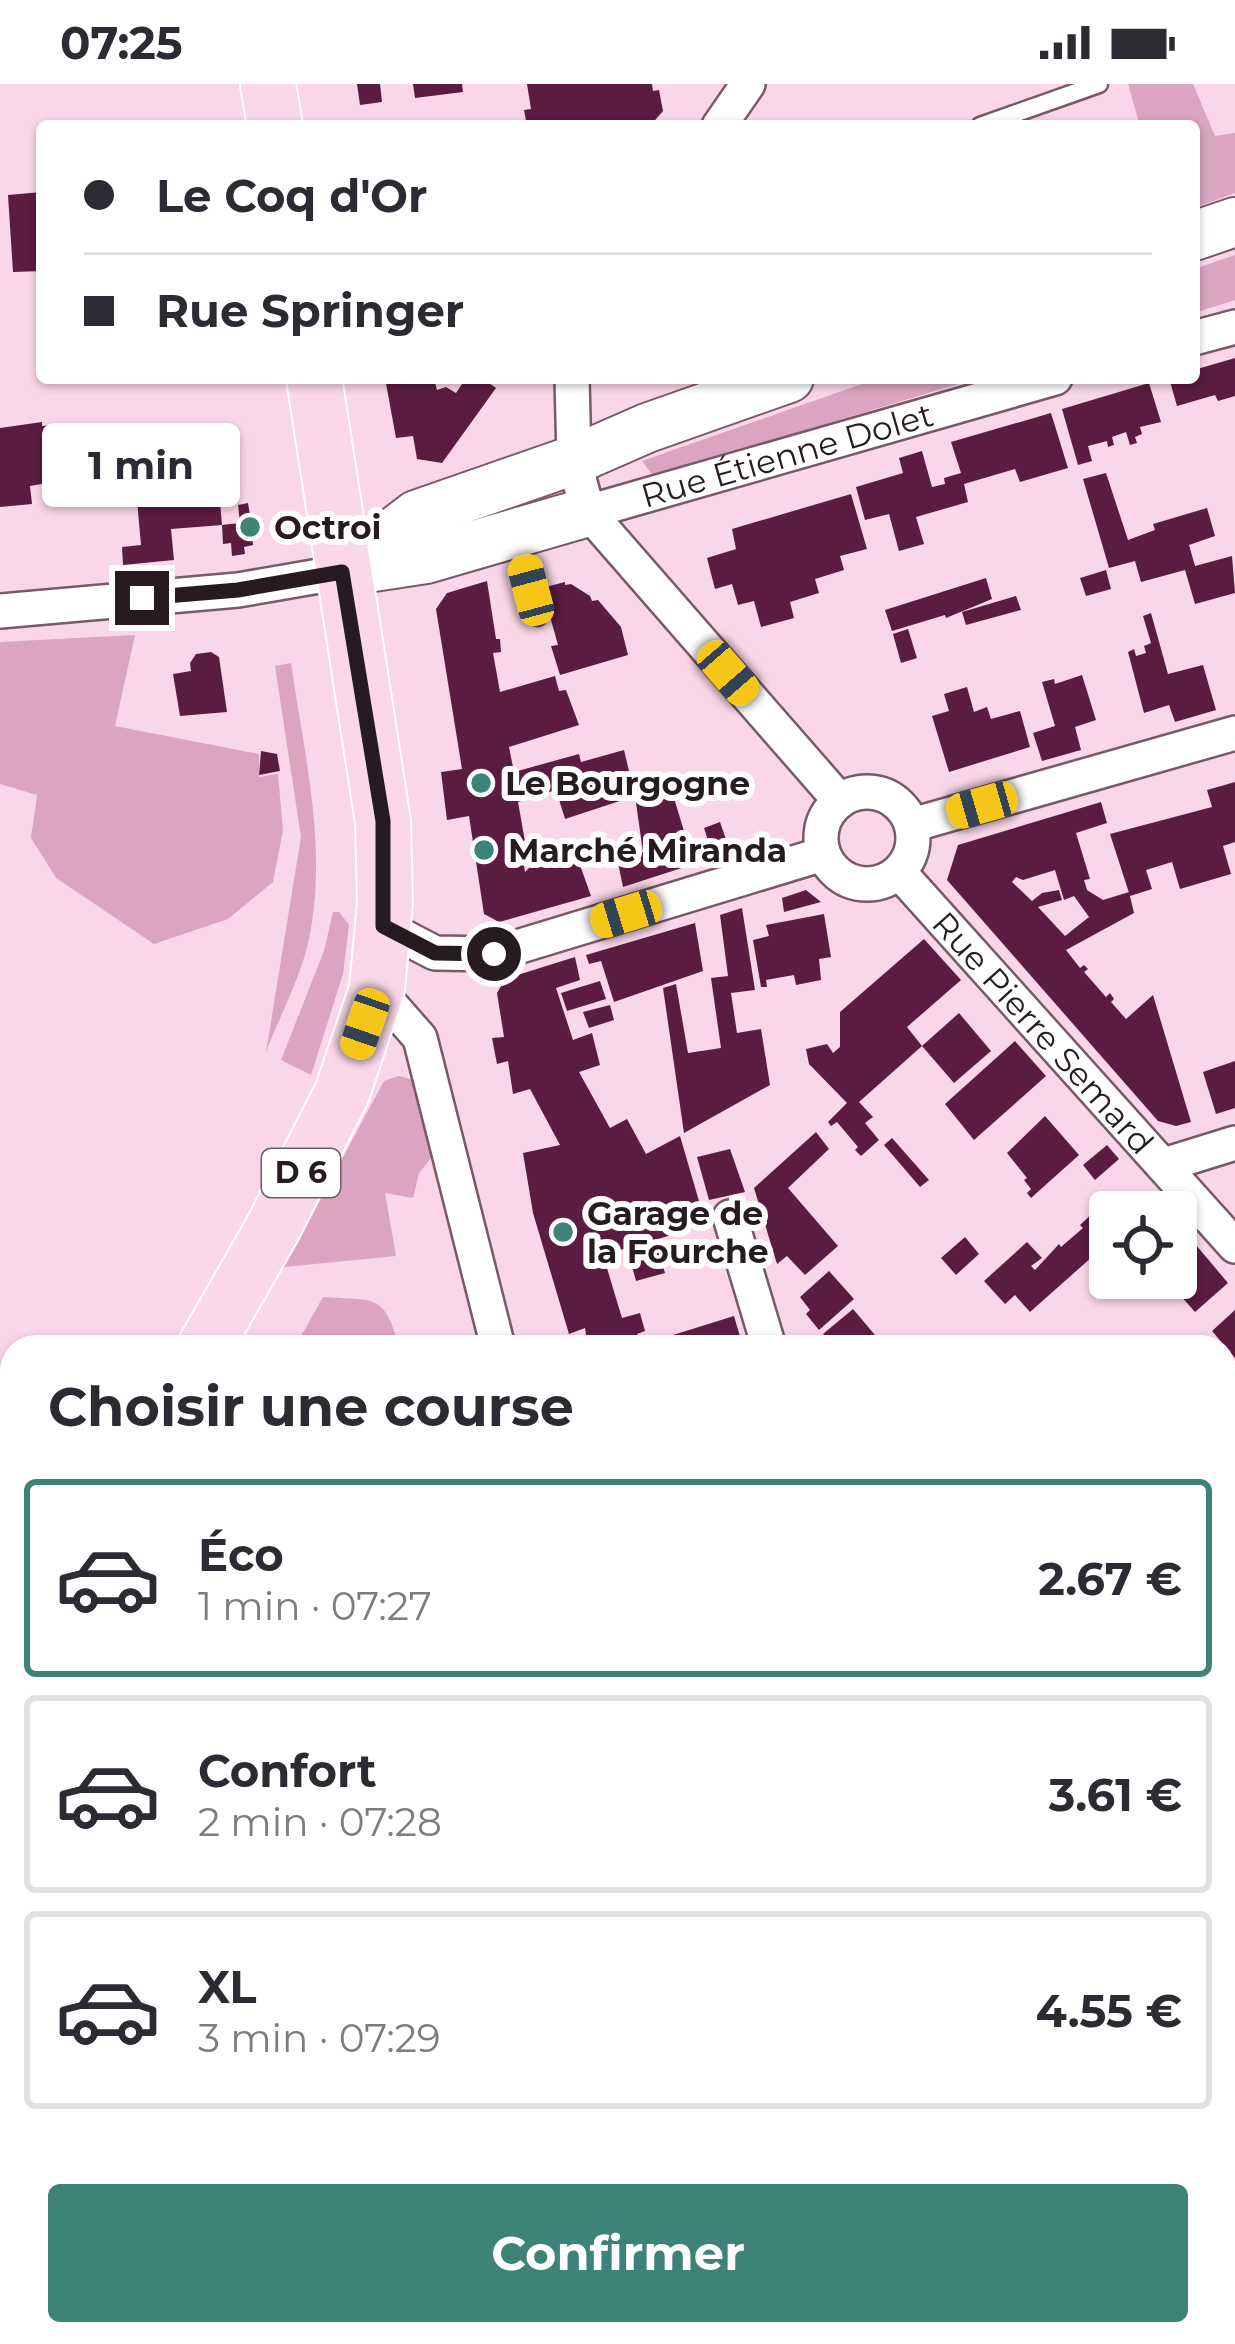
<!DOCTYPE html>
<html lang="fr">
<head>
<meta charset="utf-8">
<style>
	:root { --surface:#fff; --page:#f2f2f3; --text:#2b2b33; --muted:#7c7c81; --line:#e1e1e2; --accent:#3e8378 }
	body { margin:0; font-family:Montserrat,sans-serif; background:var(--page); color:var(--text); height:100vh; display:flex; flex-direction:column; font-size:45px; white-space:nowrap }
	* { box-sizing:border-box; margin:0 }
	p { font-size:39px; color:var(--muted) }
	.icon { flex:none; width:66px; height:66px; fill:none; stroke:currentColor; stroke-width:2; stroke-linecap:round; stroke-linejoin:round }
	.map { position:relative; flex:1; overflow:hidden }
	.side { position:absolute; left:0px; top:1251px; width:1236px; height:1011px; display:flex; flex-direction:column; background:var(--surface); border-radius:36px 36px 0 0; box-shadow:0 3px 9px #0004 }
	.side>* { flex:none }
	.hud { position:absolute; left:36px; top:36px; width:1164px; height:264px; border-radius:12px; box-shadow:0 3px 9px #0004; display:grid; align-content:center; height:264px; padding:0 48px; background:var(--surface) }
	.tools { position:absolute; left:1089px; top:1107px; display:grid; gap:24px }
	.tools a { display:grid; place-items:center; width:108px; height:108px; border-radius:12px; background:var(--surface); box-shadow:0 3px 9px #0004; font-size:60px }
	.end { position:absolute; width:54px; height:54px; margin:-27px; border:15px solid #271b21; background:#fff; box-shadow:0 0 0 6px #fff }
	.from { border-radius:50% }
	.bubble { position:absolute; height:84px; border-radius:12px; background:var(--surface); box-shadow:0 3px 9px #0004; font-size:39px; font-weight:700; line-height:84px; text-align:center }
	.car { position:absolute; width:36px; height:72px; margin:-36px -18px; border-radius:15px; box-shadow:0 0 9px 3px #0007; background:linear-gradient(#f5c518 24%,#345 0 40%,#f5c518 0 76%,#345 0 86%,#f5c518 0) }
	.hud b { display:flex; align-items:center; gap:42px; height:114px; font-size:45px }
	.hud b+b { border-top:3px solid var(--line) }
	.hud i { width:30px; height:30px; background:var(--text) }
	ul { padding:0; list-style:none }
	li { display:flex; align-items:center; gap:36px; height:198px; margin:0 24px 18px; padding:0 24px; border:6px solid var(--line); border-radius:12px }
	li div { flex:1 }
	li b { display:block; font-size:45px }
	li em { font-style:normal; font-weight:700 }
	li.on { border-color:var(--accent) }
	li>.icon { width:108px; height:108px; stroke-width:1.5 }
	h2 { padding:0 48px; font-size:54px; line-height:144px }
	.button { display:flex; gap:24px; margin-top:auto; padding:24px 48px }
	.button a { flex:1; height:138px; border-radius:12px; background:var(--accent); color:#fff; font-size:48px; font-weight:700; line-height:138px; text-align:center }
	.status { display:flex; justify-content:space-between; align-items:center; height:84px; padding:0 60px; background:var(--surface); direction:ltr }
	.status svg { height:33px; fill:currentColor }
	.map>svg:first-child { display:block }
	.green { fill:#dba4c0 }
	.building { fill:#5b1c42; fill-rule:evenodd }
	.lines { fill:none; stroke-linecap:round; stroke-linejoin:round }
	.lane-casing { stroke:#775968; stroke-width:21 }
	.street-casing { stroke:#775968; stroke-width:38 }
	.secondary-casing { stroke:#775968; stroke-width:52 }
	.primary-casing { stroke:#fff; stroke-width:58 }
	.lane { stroke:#fff; stroke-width:16 }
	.street { stroke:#fff; stroke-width:33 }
	.secondary { stroke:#fff; stroke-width:48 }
	.primary { stroke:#fad8e9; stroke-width:54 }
	.route { stroke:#271b21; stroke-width:15 }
	.poi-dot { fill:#3e8378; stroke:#fff; stroke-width:4.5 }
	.labels { text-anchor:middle; stroke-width:12; stroke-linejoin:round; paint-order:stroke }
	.shield { fill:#fff; stroke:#685f64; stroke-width:3 }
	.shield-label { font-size:30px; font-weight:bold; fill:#271b21 }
	.street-label { font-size:33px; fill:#271b21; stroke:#fff }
	.poi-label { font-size:33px; font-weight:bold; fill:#271b21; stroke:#fff; text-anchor:start }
</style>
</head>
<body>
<div class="status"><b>07:25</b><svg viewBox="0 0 49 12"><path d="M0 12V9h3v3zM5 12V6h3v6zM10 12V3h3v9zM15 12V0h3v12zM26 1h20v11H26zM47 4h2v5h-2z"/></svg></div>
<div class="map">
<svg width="1235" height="2260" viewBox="0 0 1235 2260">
	<rect width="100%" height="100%" fill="#fad7e8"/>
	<g class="green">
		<path d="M1128,0H1193L1215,52L1235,49V109L1194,124V42H1140Z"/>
		<path d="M1235,171V216L1194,229V185Z"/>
		<path d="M879,294H978L653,392L642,377Z"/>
		<path d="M135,551L115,642L259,670V693L278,690L283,746L273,798L228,835L154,860L56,794L31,754L37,711L0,700V558Z"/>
		<path d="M291,579C304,670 328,763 309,855C301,893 280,931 266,968L301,753L275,582Z"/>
		<path d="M333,828H339L349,841L343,890L311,991L281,976L324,867Z"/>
		<path d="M399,992L414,996L436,1068L419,1089L413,1114L385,1109L396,1172L284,1183L384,997Z"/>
		<path d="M323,1213C375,1217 384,1208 399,1263H295Z"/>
	</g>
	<g class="building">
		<path d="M357,0H380L382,18L360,21Z"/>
		<path d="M413,0H462L463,8L415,14Z"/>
		<path d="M527,0H652L653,7L659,6L663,27L650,42H527L524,26L531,25Z"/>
		<path d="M42,108V187L13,188L8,111Z"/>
		<path d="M1235,274V312L1218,317L1215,311L1177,322L1169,294H1194V286Z"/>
		<path d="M385,294H434L437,306L446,303L456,309L466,294H482L496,304L442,379L417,375L413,352L396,354Z"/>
		<path d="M1149,299L1161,338L1140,343L1142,350L1135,353L1137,359L1130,361L1126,348L1112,353L1114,361L1108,363L1107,357L1088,362L1092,377L1078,381L1062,325Z"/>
		<path d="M1051,329L1068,384L1020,398L1015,385L964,400L968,418L916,433L924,460L899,467L889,430L865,436L856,403L903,389L899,374L922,367L932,403L945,400L944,394L961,389L951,358Z"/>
		<path d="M42,338V342L54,341L59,397L30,402L32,420L0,423V344Z"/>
		<path d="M200,389L201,408L219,406L222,441L171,445L174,476L123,481L122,463L141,461L135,394Z"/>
		<path d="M1106,389L1128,456L1155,446L1153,440L1207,424L1215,452L1189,461L1195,482L1232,472L1235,509L1195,520L1185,486L1141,498L1135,477L1109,484L1083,395Z"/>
		<path d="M851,410L867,465L840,472L844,486L815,495L819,509L790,518L794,534L761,543L754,517L738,521L732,500L715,505L707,474L736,465L732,445Z"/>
		<path d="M248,419L250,431L260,437L259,445L252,449L253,461L244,463L245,470L232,472L231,459L223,460L222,441L240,439L238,421Z"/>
		<path d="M1106,486L1111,505L1086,512L1080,494Z"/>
		<path d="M986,494L992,515L946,534L945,531L892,547L885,526Z"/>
		<path d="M487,497L496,555H500L501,568L493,569L500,608L555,592L559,607L566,606L579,641L509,663L514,688L579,670L581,678L624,666L635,712L670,701L694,780L623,803L617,774L643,768L635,712L565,735L556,706L518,718L526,763L521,764L525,788L536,777L575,767L591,812L499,838L484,830L469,732L447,736L441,688L462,685L436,525L447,509Z"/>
		<path d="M565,498V501L571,500L590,512L592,517L598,516L621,543L628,571L560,591L551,562L558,561L542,504Z"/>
		<path d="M1016,512L1021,526L966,541L962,528Z"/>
		<path d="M1151,529L1168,590L1203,581L1216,626L1175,638L1169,621L1144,629L1128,568L1134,565L1136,572L1146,569L1144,562L1151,559L1143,532Z"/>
		<path d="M908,545L917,574L901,579L893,550Z"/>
		<path d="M211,568L219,573L227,628L180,632L173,590L191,587L190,579L196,570Z"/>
		<path d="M1082,591L1096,636L1075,643L1081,666L1042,677L1033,649L1055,642L1042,598L1054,595L1055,600Z"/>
		<path d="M967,603L974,628L987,623L991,635L1020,627L1030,663L949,688L932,632L949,627L944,610Z"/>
		<path d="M261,667L277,670L280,687L259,691Z"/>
		<path d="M1235,698V758L1223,762L1231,790L1180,805L1172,778L1146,786L1152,805L1130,812L1110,750L1212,723L1207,706Z"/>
		<path d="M1101,718L1107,739L1076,749L1090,795L1084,796L1087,806L1103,816L1129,808L1134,829L1066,866L1080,884L1084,881L1088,885L1084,888L1106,913L1110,909L1114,915L1111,918L1126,935L1153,911L1191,1038L1176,1042L1158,1037L947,796L958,761ZM1055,786L1064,816L1074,812L1089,833L1065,852L1038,823L1062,816L1059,806L1042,809L1032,817L1012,798L1016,793L1023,796Z"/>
		<path d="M720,738L731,770L714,776L704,744Z"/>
		<path d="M806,806L821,818L784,828L782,814Z"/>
		<path d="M742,824L755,906L731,909L737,949L761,945L770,1001L684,1049L663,904L676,900L688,969L721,964L711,894L728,892L720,831Z"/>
		<path d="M824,830L831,873L819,875L821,896L796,901L794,891L766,896L767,903H761L753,856L769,852L766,841Z"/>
		<path d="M695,839L703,887L614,918L601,877L589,880L586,871Z"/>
		<path d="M924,855L961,896L907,943L922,962L859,1018L873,1033L865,1039L879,1056L861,1072L855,1066L858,1063L837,1038L831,1042L828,1038L847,1019L809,980L806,965L827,960L833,969L840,963V928Z"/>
		<path d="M575,873L580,896L556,904L573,956L592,949L600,981L579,988L610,1044L627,1035L646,1070L680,1052L706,1141L603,1171L622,1234L640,1229L645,1247L637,1250L641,1261L734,1232L743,1263H588L585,1244L569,1250L533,1129L523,1069L560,1061L530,1005L513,1010L508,977L497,980L492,954L504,953L497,909L505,895Z"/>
		<path d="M600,897L606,915L567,927L561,909Z"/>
		<path d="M610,921L614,936L589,944L583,928Z"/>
		<path d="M959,929L991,967L954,999L922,962Z"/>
		<path d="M1015,957L1046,992L974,1056L945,1020Z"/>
		<path d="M1235,977V1024L1216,1030L1203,988Z"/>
		<path d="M1045,1032L1079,1071L1031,1114L1027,1109L1031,1105L1024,1096L1027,1094L1007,1069Z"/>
		<path d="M816,1048L829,1065L788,1104L838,1162L805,1191L787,1172L777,1180L754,1104Z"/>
		<path d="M892,1054L929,1096L920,1103L884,1061Z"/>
		<path d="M1107,1061L1119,1075L1095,1096L1083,1081Z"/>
		<path d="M730,1065L745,1108L709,1116L697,1073Z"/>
		<path d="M1110,1113H1117L1129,1128H1110V1157L1030,1228L1015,1211L1005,1220L984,1197L1027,1158L1042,1174L1031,1182L1035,1186L1059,1160L1061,1163L1083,1144L1080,1141Z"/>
		<path d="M965,1153L979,1170L956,1191L941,1174Z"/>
		<path d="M656,1160L665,1189L636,1197L630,1175L648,1169L646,1162Z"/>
		<path d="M1196,1161L1228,1199L1195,1228L1165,1194H1176V1180Z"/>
		<path d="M829,1187L854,1215L819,1246L806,1230L810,1226L800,1213Z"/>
		<path d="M853,1225L880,1257L884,1253L892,1263H835L823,1250Z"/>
		<path d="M1235,1226V1274L1212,1247Z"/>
		<path d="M12,1903V1982L0,2001V1922Z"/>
		<path d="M1235,2022V2091L1224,2096V2027Z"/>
		<path d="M12,2167V2250H50L42,2260H0V2176L4,2179Z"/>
		<path d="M1235,2234V2260H1195L1209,2250H1224V2240Z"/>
		<path d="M173,2250H290L307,2260H167Z"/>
		<path d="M370,2250H497L508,2258L515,2250L556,2253L550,2260H391Z"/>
		<path d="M565,2250H692L683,2260H576Z"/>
		<path d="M819,2250H885L888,2260H823Z"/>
		<path d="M1153,2250H1183L1187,2260H1137Z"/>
	</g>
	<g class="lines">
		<g class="lane-casing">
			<g id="lane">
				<path d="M980,42L1099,0"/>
				<path d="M518,456L538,533"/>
			</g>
		</g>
		<g class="street-casing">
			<g id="street">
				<path d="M719,42L748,0"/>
				<path d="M1194,254L1235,243"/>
				<path d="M572,294L574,376L588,428L840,717"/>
				<path id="s1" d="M588,428L1055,294"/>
				<path d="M0,527L238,506L342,488"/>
				<circle cx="867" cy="754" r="46"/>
				<path d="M912,741L1235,649"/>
				<path id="s2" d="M899,788L1235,1162"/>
				<path d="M383,842L435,869L494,870L823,770"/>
				<path d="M377,905L420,954L498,1263"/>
				<path d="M1164,1081L1235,1059"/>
				<path d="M730,1133L769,1263"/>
				<path d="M1224,1783L1235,1794"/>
				<path d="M1224,1993L1235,1990"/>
				<path d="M0,2124L12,2106"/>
				<path d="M331,2250L348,2260"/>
				<path d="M774,2250L777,2260"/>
			</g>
		</g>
		<g class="secondary-casing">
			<g id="secondary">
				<path d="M1194,152L1235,138"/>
				<path d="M347,487L426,475L588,428"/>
				<path d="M342,488L416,431L574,376L647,344L789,294"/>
			</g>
		</g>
		<g class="primary-casing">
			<g id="primary">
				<path d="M268,0L275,42"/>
				<path d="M205,1263L273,1144L342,1009L377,905L385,819L383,738L314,294"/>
				<path d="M0,1620L12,1599"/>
			</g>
		</g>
		<use href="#lane" class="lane"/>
		<use href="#street" class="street"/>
		<use href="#secondary" class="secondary"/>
		<use href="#primary" class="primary"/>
	</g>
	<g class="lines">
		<path class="route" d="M142,514L238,506L342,488L383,737V842L435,869L494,870"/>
	</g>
	<g class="poi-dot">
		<circle cx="250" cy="443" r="12"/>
		<circle cx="481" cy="699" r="12"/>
		<circle cx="484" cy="766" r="12"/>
		<circle cx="563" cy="1148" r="12"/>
	</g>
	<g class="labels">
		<rect class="shield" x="262" y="1065" width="78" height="48" rx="9"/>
		<g class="shield-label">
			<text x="301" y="1099">D 6</text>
		</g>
		<g class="street-label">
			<text dy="12" stroke="none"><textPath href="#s1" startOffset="207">Rue Étienne Dolet</textPath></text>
			<text dy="12" stroke="none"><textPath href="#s2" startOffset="216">Rue Pierre Semard</textPath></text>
		</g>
		<g class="poi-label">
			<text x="274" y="455">Octroi</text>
			<text x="505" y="711">Le Bourgogne</text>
			<text x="508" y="778">Marché Miranda</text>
			<text x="587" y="1141">Garage de<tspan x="587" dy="38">la Fourche</tspan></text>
		</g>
	</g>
</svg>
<div class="tools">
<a><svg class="icon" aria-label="locate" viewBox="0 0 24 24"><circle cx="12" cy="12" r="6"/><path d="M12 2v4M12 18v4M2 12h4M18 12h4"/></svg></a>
</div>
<i class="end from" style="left:494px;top:870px"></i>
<i class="end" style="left:142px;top:514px"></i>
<div class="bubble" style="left:42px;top:339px;width:198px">1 min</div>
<i class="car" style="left:531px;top:506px;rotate:345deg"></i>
<i class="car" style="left:728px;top:589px;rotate:139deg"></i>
<i class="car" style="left:982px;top:721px;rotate:254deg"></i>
<i class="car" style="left:626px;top:830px;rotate:253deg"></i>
<i class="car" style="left:365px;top:940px;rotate:199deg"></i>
<div class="hud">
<b><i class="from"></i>Le Coq d'Or</b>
<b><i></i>Rue Springer</b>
</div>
<section class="side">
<h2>Choisir une course</h2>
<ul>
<li class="on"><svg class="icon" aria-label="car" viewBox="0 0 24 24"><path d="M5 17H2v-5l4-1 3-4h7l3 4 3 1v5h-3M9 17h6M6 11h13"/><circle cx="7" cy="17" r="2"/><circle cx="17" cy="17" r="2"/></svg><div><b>Éco</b><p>1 min · 07:27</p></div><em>2.67 €</em></li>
<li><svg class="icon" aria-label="car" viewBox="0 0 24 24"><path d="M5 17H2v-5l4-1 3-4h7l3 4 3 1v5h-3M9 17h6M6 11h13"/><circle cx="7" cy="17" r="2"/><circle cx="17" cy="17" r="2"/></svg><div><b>Confort</b><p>2 min · 07:28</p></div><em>3.61 €</em></li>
<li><svg class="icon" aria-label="car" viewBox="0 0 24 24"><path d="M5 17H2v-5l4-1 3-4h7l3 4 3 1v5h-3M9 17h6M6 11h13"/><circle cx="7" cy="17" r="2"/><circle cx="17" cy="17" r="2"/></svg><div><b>XL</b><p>3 min · 07:29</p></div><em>4.55 €</em></li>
</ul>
<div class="button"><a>Confirmer</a></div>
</section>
</div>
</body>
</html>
